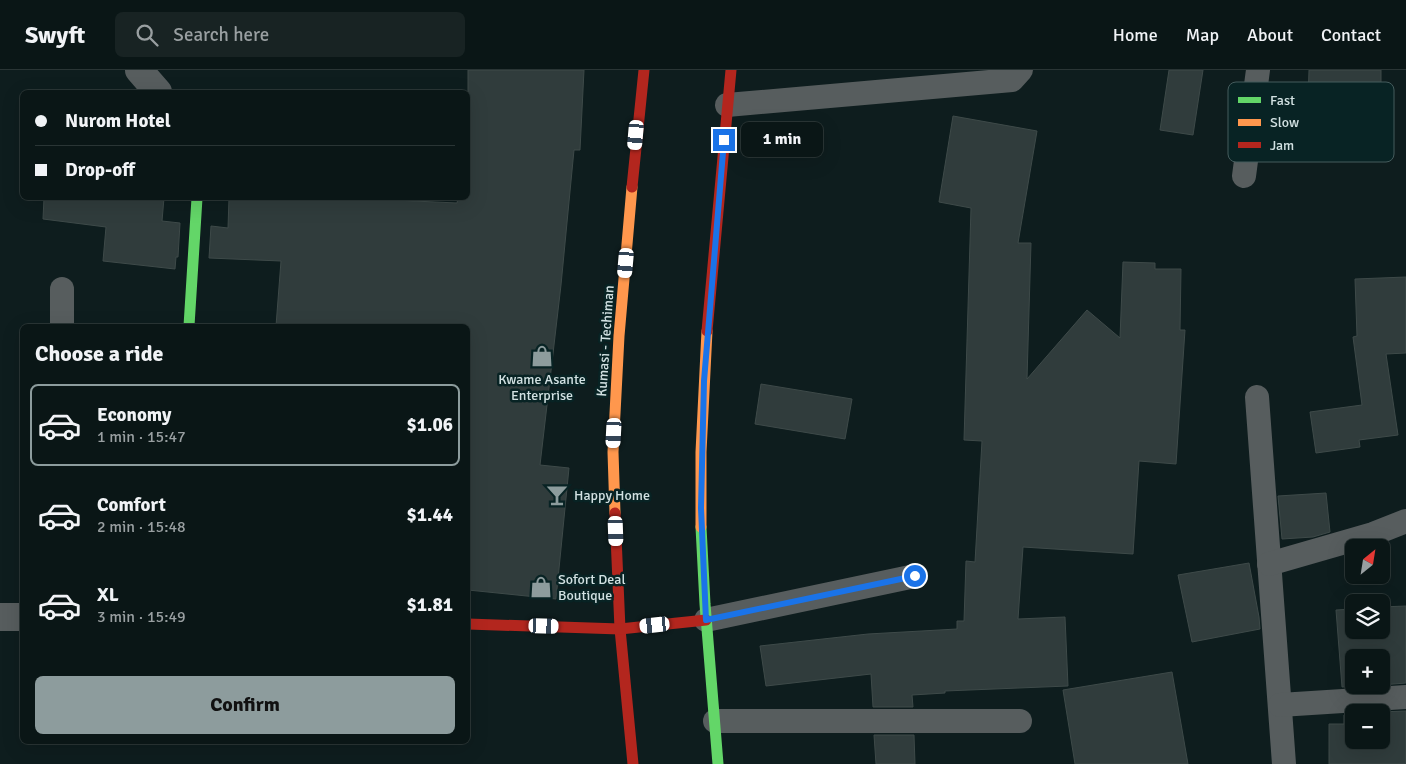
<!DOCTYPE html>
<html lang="en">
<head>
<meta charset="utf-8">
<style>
	:root { --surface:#0a1616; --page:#182323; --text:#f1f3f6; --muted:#999fa1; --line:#2a3535; --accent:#8d9c9d }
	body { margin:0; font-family:Signika,sans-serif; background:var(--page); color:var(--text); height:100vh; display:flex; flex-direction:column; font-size:19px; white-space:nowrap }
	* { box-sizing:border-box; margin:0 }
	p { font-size:16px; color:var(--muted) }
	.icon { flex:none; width:28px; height:28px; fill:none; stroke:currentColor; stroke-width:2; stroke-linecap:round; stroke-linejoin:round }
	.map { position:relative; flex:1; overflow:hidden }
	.panel { position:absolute; left:20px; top:254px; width:450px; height:420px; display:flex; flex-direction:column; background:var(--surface); border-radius:8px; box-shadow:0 5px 20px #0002,0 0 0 1px var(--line) }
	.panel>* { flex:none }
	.hud { position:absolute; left:20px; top:20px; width:450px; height:110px; border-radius:8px; box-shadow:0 5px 20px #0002,0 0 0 1px var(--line); display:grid; align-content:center; height:110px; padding:0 15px; background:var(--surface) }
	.needle { width:32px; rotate:30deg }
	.buttons { position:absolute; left:1345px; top:469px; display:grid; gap:10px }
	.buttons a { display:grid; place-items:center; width:45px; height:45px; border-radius:8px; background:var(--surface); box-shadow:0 5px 20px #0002,0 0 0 1px var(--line); font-size:25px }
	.end { position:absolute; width:22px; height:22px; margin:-11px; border:6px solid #1a73e8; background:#fff; box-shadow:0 0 0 2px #fff }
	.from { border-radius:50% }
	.bubble { position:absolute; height:35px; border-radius:8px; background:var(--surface); box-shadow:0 5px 20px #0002,0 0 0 1px var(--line); font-size:16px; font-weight:700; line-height:35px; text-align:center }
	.car { position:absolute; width:15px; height:30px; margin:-15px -8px; border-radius:6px; box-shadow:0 0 4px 1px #0007; background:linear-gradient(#fff 24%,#345 0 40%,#fff 0 76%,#345 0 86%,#fff 0) }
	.hud b { display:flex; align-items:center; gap:18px; height:48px; font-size:19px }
	.hud b+b { border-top:1px solid var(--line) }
	.hud i { width:12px; height:12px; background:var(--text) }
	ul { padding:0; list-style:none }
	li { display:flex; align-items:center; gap:15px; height:82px; margin:0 10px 8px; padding:0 5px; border:2px solid transparent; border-radius:8px }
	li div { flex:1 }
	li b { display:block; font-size:19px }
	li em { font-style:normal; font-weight:700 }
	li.selected { border-color:var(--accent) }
	li>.icon { width:45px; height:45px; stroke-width:1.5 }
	h2 { padding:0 15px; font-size:22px; line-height:60px }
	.button { display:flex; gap:10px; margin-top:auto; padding:10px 15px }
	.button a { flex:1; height:58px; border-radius:8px; background:var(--accent); color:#111; font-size:20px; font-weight:700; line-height:58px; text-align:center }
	header { display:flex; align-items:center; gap:30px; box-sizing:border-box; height:70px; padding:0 25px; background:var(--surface); border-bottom:1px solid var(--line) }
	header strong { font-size:24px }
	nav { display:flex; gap:28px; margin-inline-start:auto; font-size:18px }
	.search { width:350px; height:45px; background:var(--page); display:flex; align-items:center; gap:12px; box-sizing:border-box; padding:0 18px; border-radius:8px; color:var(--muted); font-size:19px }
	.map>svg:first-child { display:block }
	.building { fill:#303c3c; stroke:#3e4a49 }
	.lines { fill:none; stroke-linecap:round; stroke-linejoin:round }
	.lane { stroke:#575d5e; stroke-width:24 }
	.street { stroke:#575d5e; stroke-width:28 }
	.fast { stroke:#63d668; stroke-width:11 }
	.slow { stroke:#ff974d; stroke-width:11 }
	.jam { stroke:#b3261e; stroke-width:11 }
	.route { stroke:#1a73e8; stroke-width:6 }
	.labels { text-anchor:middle; stroke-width:5; stroke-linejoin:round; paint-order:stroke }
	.street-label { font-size:14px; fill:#d2e1e2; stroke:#082324 }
	.poi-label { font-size:14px; fill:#d2e1e2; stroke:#082324; text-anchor:start }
	.key { fill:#082324; stroke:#455c5d; stroke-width:1 }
	.key-label { font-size:14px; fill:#d2e1e2 }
</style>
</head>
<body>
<header>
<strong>Swyft</strong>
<div class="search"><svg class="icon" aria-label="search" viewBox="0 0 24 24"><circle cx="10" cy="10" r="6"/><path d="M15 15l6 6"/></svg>Search here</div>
<nav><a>Home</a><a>Map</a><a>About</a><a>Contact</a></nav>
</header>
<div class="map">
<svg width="1406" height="694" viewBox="0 0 1406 694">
	<rect width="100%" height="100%" fill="#0e1d1e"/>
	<g class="building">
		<path d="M468,0H584L580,80H574L561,215L540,395L569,398L556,529L468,520V256H276L281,191L209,188L211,156L228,158L229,128H349L457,133L458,128H468Z"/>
		<path d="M1169,0H1203L1193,65L1160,60Z"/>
		<path d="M1309,0H1381V34L1308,33Z"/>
		<path d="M953,46L1037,61L1018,173H1031L1027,309L1087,240L1120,268L1123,192L1155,193V199H1181L1180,260H1185L1176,394L1139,391L1133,484L1023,477L1018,549L1065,547L1068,616L945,621V623L912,625L913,637H873L871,604L766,616L760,576L868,564L957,559V551H964L966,491L975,492L982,371L964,370L971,138L939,132Z"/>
		<path d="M44,128H164L162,151L180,153L178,187H176L175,199L103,191L106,157L43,149Z"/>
		<path d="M1406,207V283L1386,284L1398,365L1359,370L1360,377L1316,383L1310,342L1362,335L1353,267L1357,266L1355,209Z"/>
		<path d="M761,314L852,329L845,369L755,354Z"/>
		<path d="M1326,423L1330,462L1313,467L1282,469L1278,426Z"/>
		<path d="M1249,493L1259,547L1260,559L1192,572L1178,505Z"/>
		<path d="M1406,536V613L1381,615V588H1354V615H1378L1342,617L1336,540L1354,539V560H1381V537Z"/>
		<path d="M1172,602L1188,694H1075L1063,620Z"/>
		<path d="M1406,641V694H1329V654H1344V645L1354,644V670H1381V642H1379Z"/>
		<path d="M874,665H914L915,694H876Z"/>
	</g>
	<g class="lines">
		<g class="lane">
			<path d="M727,35L1012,10L1021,0"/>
			<path d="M1244,106L1258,0"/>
			<path d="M62,219V256"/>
			<path d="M1257,327L1284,694"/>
			<path d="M1269,494L1373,464L1406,451"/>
			<path d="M706,550L915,506"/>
			<path d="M1280,635L1406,627"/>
			<path d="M715,651H1020"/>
		</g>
		<g class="street">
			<path d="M139,0L158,22"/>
			<path d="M0,547H22"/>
		</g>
		<g class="fast">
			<path d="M189,256L197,128"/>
			<path d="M701,457L705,534L718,694"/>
		</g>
		<g class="slow">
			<path d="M615,443L613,382L619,266L632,117"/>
			<path d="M701,457V382L707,261"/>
		</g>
		<g class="jam">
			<path d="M632,117L644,0"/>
			<path d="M707,261L731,0"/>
			<path d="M615,443L620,559L633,694"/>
			<path d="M468,554L620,559L706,550"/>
		</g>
	</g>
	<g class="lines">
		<path class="route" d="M724,70L704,311L701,438L706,550L915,506"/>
	</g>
	<defs>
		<g id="shop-bare" transform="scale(1.725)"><path d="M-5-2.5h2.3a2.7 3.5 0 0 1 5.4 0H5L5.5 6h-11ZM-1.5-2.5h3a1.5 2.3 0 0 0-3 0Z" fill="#8d9c9d" stroke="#082324" stroke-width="2.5" paint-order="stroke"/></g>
		<g id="bar-bare" transform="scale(1.725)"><path d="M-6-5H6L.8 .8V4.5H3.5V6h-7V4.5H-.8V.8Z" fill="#8d9c9d" stroke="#082324" stroke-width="2.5" paint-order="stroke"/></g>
	</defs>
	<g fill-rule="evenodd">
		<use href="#shop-bare" x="542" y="286"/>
		<use href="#bar-bare" x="557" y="425"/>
		<use href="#shop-bare" x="541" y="517"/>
	</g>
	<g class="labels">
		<g class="street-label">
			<text transform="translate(605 271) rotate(-86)" y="5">Kumasi - Techiman</text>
		</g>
		<g class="poi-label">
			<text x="542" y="314" text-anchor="middle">Kwame Asante<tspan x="542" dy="16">Enterprise</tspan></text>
			<text x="574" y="430">Happy Home</text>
			<text x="558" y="514">Sofort Deal<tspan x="558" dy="16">Boutique</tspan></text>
		</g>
	</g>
	<rect x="1228" y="12" width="166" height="80" rx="8" class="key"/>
	<rect x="1238" y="27" width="23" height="6" fill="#63d668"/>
	<rect x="1238" y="49" width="23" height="7" fill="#ff974d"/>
	<rect x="1238" y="72" width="23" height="6" fill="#b3261e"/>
	<g class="key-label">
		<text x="1270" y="35">Fast</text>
		<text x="1270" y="57">Slow</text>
		<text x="1270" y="80">Jam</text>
	</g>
</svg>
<div class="buttons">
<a><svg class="needle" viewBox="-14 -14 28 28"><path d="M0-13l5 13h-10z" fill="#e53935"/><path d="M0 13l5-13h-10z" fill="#999fa1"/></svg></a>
<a><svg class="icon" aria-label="layers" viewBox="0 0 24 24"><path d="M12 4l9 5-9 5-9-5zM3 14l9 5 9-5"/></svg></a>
<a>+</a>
<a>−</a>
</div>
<i class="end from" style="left:915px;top:506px"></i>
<i class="end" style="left:724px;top:70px"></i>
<div class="bubble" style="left:741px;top:52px;width:82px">1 min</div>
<i class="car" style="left:636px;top:65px;rotate:185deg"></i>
<i class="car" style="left:626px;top:193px;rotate:185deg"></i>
<i class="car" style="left:614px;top:363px;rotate:183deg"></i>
<i class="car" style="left:616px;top:461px;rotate:178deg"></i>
<i class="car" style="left:655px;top:555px;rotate:264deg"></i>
<i class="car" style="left:544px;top:556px;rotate:92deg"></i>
<div class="hud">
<b><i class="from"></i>Nurom Hotel</b>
<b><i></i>Drop-off</b>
</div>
<section class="panel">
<h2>Choose a ride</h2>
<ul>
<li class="selected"><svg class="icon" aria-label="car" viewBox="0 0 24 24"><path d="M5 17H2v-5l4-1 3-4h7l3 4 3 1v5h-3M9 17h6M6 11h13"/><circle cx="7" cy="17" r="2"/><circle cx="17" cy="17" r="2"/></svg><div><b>Economy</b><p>1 min · 15:47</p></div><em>$1.06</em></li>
<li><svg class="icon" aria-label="car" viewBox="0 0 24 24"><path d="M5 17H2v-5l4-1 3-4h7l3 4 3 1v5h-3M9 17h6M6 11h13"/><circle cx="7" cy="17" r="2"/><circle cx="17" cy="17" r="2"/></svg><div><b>Comfort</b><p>2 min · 15:48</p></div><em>$1.44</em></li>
<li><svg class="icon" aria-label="car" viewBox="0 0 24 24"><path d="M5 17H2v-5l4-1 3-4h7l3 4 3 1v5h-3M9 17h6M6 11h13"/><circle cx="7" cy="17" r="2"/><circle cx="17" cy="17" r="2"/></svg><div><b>XL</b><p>3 min · 15:49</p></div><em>$1.81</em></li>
</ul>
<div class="button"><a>Confirm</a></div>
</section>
</div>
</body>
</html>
